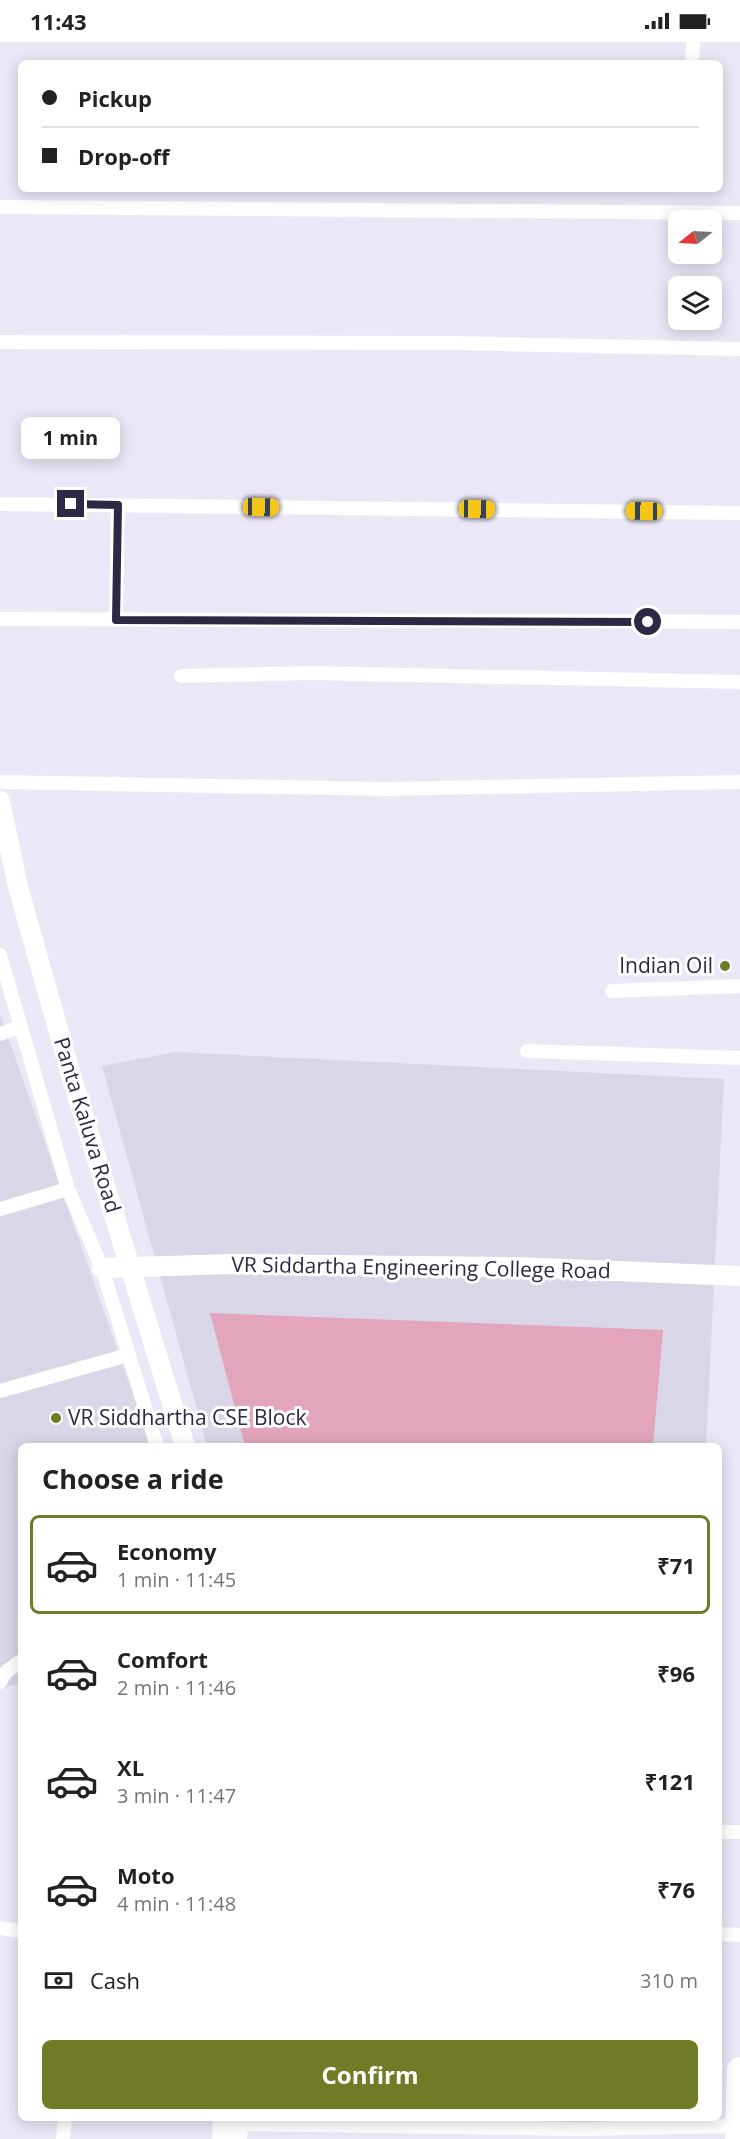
<!DOCTYPE html>
<html lang="en">
<head>
<meta charset="utf-8">
<style>
	:root { --surface:#fff; --page:#f2f2f2; --text:#222; --muted:#767676; --line:#e0e0e0; --accent:#717a25 }
	body { margin:0; font-family:"Open Sans",sans-serif; background:var(--page); color:var(--text); height:100vh; display:flex; flex-direction:column; font-size:22px; white-space:nowrap }
	* { box-sizing:border-box; margin:0 }
	p { font-size:20px; color:var(--muted) }
	.icon { flex:none; width:33px; height:33px; fill:none; stroke:currentColor; stroke-width:2; stroke-linecap:round; stroke-linejoin:round }
	.map { position:relative; flex:1; overflow:hidden }
	.panel { position:absolute; left:18px; top:1401px; width:704px; height:678px; display:flex; flex-direction:column; background:var(--surface); border-radius:9px; box-shadow:0 3px 15px #0003 }
	.panel>* { flex:none }
	.hud { position:absolute; left:18px; top:18px; width:705px; height:132px; border-radius:9px; box-shadow:0 3px 15px #0003; display:grid; align-content:center; height:132px; padding:0 24px; background:var(--surface) }
	.needle { width:39px; rotate:252deg }
	.buttons { position:absolute; left:668px; top:168px; display:grid; gap:12px }
	.buttons a { display:grid; place-items:center; width:54px; height:54px; border-radius:9px; background:var(--surface); box-shadow:0 3px 15px #0003; font-size:30px }
	.end { position:absolute; width:27px; height:27px; margin:-14px; border:8px solid #2f2845; background:#fff; box-shadow:0 0 0 3px #fff }
	.from { border-radius:50% }
	.bubble { position:absolute; height:42px; border-radius:9px; background:var(--surface); box-shadow:0 3px 15px #0003; font-size:20px; font-weight:700; line-height:42px; text-align:center }
	.car { position:absolute; width:18px; height:36px; margin:-18px -9px; border-radius:8px; box-shadow:0 0 4px 2px #0007; background:linear-gradient(#f5c518 24%,#345 0 40%,#f5c518 0 76%,#345 0 86%,#f5c518 0) }
	.hud b { display:flex; align-items:center; gap:21px; height:57px; font-size:22px }
	.hud b+b { border-top:2px solid var(--line) }
	.hud i { width:15px; height:15px; background:var(--text) }
	ul { padding:0; list-style:none }
	li { display:flex; align-items:center; gap:18px; height:99px; margin:0 12px 9px; padding:0 12px; border:3px solid transparent; border-radius:9px }
	li div { flex:1 }
	li b { display:block; font-size:22px }
	li em { font-style:normal; font-weight:700 }
	li.on { border-color:var(--accent) }
	li>.icon { width:54px; height:54px; stroke-width:1.5 }
	h2 { padding:0 24px; font-size:27px; line-height:72px }
	.pay { display:flex; align-items:center; gap:15px; height:66px; padding:0 24px; font-size:22px }
	.pay p { margin-inline-start:auto }
	.action { display:flex; gap:12px; margin-top:auto; padding:12px 24px }
	.action a { flex:1; height:69px; border-radius:9px; background:var(--accent); color:#fff; font-size:24px; font-weight:700; line-height:69px; text-align:center }
	.status { display:flex; justify-content:space-between; align-items:center; height:42px; padding:0 30px; background:var(--surface); direction:ltr }
	.status svg { height:16px; fill:currentColor }
	.map>svg:first-child { display:block }
	.built { fill:#d9d6e7 }
	.green { fill:#e2a5bb }
	.lines { fill:none; stroke-linecap:round; stroke-linejoin:round }
	.street { stroke:#fff; stroke-width:14 }
	.secondary { stroke:#fff; stroke-width:20 }
	.highway { stroke:#fff; stroke-width:26 }
	.route { stroke:#2f2845; stroke-width:8 }
	.poi-dot { fill:#717a25; stroke:#fff; stroke-width:2 }
	.labels { text-anchor:middle; stroke-width:6; stroke-linejoin:round; paint-order:stroke }
	.poi-label { font-size:21px; fill:#2f2845; stroke:#fff; text-anchor:end }
	.street-label { font-size:21px; fill:#2f2845; stroke:#fff }
</style>
</head>
<body>
<div class="status"><b>11:43</b><svg viewBox="0 0 49 12"><path d="M0 12V9h3v3zM5 12V6h3v6zM10 12V3h3v9zM15 12V0h3v12zM26 1h20v11H26zM47 4h2v5h-2z"/></svg></div>
<div class="map">
<svg width="740" height="2097" viewBox="0 0 740 2097">
	<rect width="100%" height="100%" fill="#ebe7f7"/>
	<g class="built">
		<path d="M0,972L151,1404H21V1641L0,1646Z"/>
		<path d="M175,1010L724,1037L706,1404H207L102,1024Z"/>
	</g>
	<path class="green" d="M210,1271L663,1288L653,1404H245Z"/>
	<g class="lines">
		<g class="street">
			<path d="M692,21L693,0"/>
			<path d="M0,165L740,171"/>
			<path d="M0,300L450,301L740,307"/>
			<path d="M0,462L740,471"/>
			<path d="M0,577L740,580"/>
			<path d="M116,578L118,463"/>
			<path d="M181,634L313,631L740,640"/>
			<path d="M0,740L386,747L740,740"/>
			<path d="M0,913L68,1147L102,1226L157,1404"/>
			<path d="M612,949L740,944"/>
			<path d="M0,992L20,985"/>
			<path d="M527,1009L740,1016"/>
			<path d="M0,1167L68,1147"/>
			<path d="M0,1349L128,1313"/>
			<path d="M0,1640L6,1630L21,1619"/>
			<path d="M718,1790H740"/>
			<path d="M0,1886L21,1889"/>
			<path d="M718,1892L740,1893"/>
			<path d="M238,2082L583,2087L738,2084"/>
			<path d="M63,2097L65,2076"/>
		</g>
		<g class="secondary">
			<path d="M0,759L18,845L71,1033L185,1404"/>
			<path d="M102,1226L231,1222L516,1225L740,1234"/>
			<path d="M222,2097L223,2076"/>
			<path d="M237,2097L239,2076"/>
		</g>
		<path class="highway" d="M738,2097L740,2028"/>
	</g>
	<g class="lines">
		<path class="route" d="M71,462L118,463L116,578L648,580"/>
	</g>
	<g class="poi-dot">
		<circle cx="725" cy="924" r="6"/>
		<circle cx="56" cy="1376" r="6"/>
	</g>
	<g class="labels">
		<g class="poi-label">
			<text x="713" y="931">Indian Oil</text>
			<text x="68" y="1383" text-anchor="start">VR Siddhartha CSE Block</text>
		</g>
		<g class="street-label">
			<text transform="translate(87 1083) rotate(73)" y="7">Panta Kaluva Road</text>
			<text transform="translate(421 1226) rotate(1)" y="7">VR Siddartha Engineering College Road</text>
		</g>
	</g>
</svg>
<div class="buttons">
<a><svg class="needle" viewBox="-14 -14 28 28"><path d="M0-13l5 13h-10z" fill="#e53935"/><path d="M0 13l5-13h-10z" fill="#767676"/></svg></a>
<a><svg class="icon" aria-label="layers" viewBox="0 0 24 24"><path d="M12 4l9 5-9 5-9-5zM3 14l9 5 9-5"/></svg></a>
</div>
<i class="end from" style="left:648px;top:580px"></i>
<i class="end" style="left:71px;top:462px"></i>
<div class="bubble" style="left:21px;top:375px;width:99px">1 min</div>
<i class="car" style="left:261px;top:465px;rotate:91deg"></i>
<i class="car" style="left:477px;top:467px;rotate:91deg"></i>
<i class="car" style="left:644px;top:469px;rotate:271deg"></i>
<div class="hud">
<b><i class="from"></i>Pickup</b>
<b><i></i>Drop-off</b>
</div>
<section class="panel">
<h2>Choose a ride</h2>
<ul>
<li class="on"><svg class="icon" aria-label="car" viewBox="0 0 24 24"><path d="M5 17H2v-5l4-1 3-4h7l3 4 3 1v5h-3M9 17h6M6 11h13"/><circle cx="7" cy="17" r="2"/><circle cx="17" cy="17" r="2"/></svg><div><b>Economy</b><p>1 min · 11:45</p></div><em>₹71</em></li>
<li><svg class="icon" aria-label="car" viewBox="0 0 24 24"><path d="M5 17H2v-5l4-1 3-4h7l3 4 3 1v5h-3M9 17h6M6 11h13"/><circle cx="7" cy="17" r="2"/><circle cx="17" cy="17" r="2"/></svg><div><b>Comfort</b><p>2 min · 11:46</p></div><em>₹96</em></li>
<li><svg class="icon" aria-label="car" viewBox="0 0 24 24"><path d="M5 17H2v-5l4-1 3-4h7l3 4 3 1v5h-3M9 17h6M6 11h13"/><circle cx="7" cy="17" r="2"/><circle cx="17" cy="17" r="2"/></svg><div><b>XL</b><p>3 min · 11:47</p></div><em>₹121</em></li>
<li><svg class="icon" aria-label="car" viewBox="0 0 24 24"><path d="M5 17H2v-5l4-1 3-4h7l3 4 3 1v5h-3M9 17h6M6 11h13"/><circle cx="7" cy="17" r="2"/><circle cx="17" cy="17" r="2"/></svg><div><b>Moto</b><p>4 min · 11:48</p></div><em>₹76</em></li>
</ul>
<div class="pay"><svg class="icon" aria-label="cash" viewBox="0 0 24 24"><path d="M3 7h18v10H3z"/><circle cx="12" cy="12" r="2"/></svg>Cash<p>310 m</p></div>
<div class="action"><a>Confirm</a></div>
</section>
</div>
</body>
</html>
